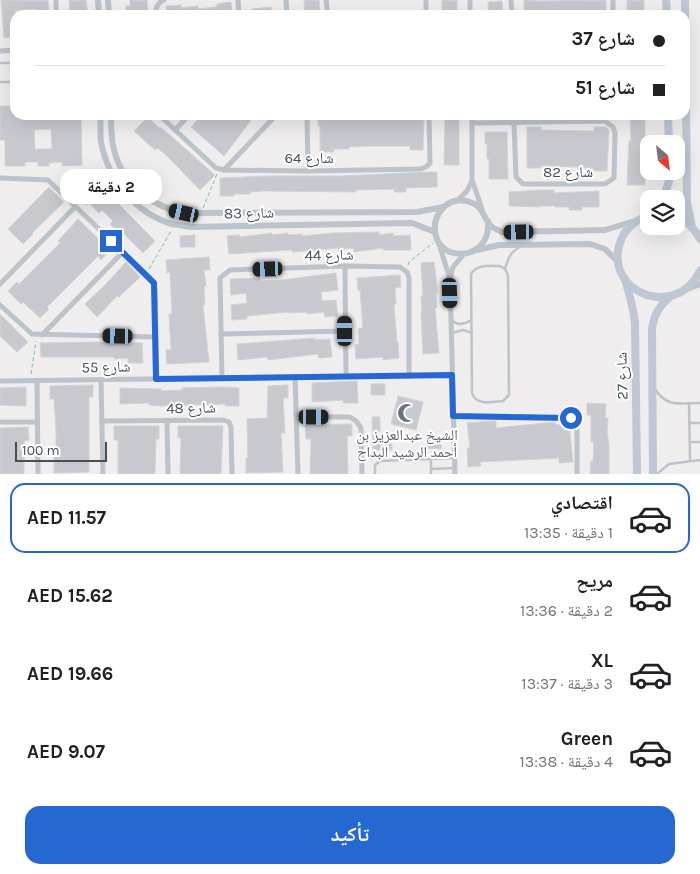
<!DOCTYPE html>
<html lang="ar">
<head>
<meta charset="utf-8">
<style>
	:root { --surface:#fff; --page:#f2f2f2; --text:#202124; --muted:#757577; --line:#e0e0e0; --accent:#2568d1 }
	body { margin:0; font-family:Karla,"Noto Naskh Arabic",sans-serif; background:var(--page); color:var(--text); direction:rtl; height:100vh; display:flex; flex-direction:column; font-size:19px; white-space:nowrap }
	* { box-sizing:border-box; margin:0 }
	p { font-size:16px; color:var(--muted) }
	.icon { flex:none; width:28px; height:28px; fill:none; stroke:currentColor; stroke-width:2; stroke-linecap:round; stroke-linejoin:round }
	.map { position:relative; height:474px; overflow:hidden; direction:ltr }
	.drawer { display:flex; flex-direction:column; background:var(--surface); flex:1 }
	.drawer>* { flex:none }
	.top-card { position:absolute; left:10px; top:10px; width:680px; height:110px; border-radius:15px; box-shadow:0 5px 20px #0002; direction:rtl; display:grid; align-content:center; height:110px; padding:0 25px; background:var(--surface) }
	.needle { width:32px; rotate:152deg }
	.buttons { position:absolute; left:640px; top:135px; display:grid; gap:10px }
	.buttons a { display:grid; place-items:center; width:45px; height:45px; border-radius:10px; background:var(--surface); box-shadow:0 5px 20px #0002; font-size:25px }
	.scale { position:absolute; left:15px; bottom:12px; width:92px; box-sizing:border-box; padding-left:5px; border:2px solid #464f59; border-top:0; font-size:14px; line-height:18px; white-space:nowrap; color:#464f59; -webkit-text-stroke:4px #fff; paint-order:stroke }
	.end { position:absolute; width:22px; height:22px; margin:-11px; border:6px solid #2568d1; background:#fff; box-shadow:0 0 0 2px #fff }
	.from { border-radius:50% }
	.bubble { position:absolute; height:35px; border-radius:15px; background:var(--surface); box-shadow:0 5px 20px #0002; font-size:16px; font-weight:700; line-height:35px; text-align:center; direction:rtl }
	.car { position:absolute; width:15px; height:30px; margin:-15px -8px; border-radius:6px; box-shadow:0 0 4px 1px #0007; background:linear-gradient(#222 24%,#8ab4d8 0 40%,#222 0 76%,#8ab4d8 0 86%,#222 0) }
	.top-card b { display:flex; align-items:center; gap:18px; height:48px; font-size:19px }
	.top-card b+b { border-top:1px solid var(--line) }
	.top-card i { width:12px; height:12px; background:var(--text) }
	ul { padding:9px 0 0; list-style:none }
	li { display:flex; align-items:center; gap:15px; height:70px; margin:0 10px 8px; padding:0 15px; border:2px solid transparent; border-radius:15px }
	li div { flex:1 }
	li b { display:block; font-size:19px }
	li em { font-style:normal; font-weight:700 }
	li.active { border-color:var(--accent) }
	li>.icon { width:45px; height:45px; stroke-width:1.5 }
	.action { display:flex; gap:10px; margin-top:auto; padding:10px 25px }
	.action a { flex:1; height:58px; border-radius:15px; background:var(--accent); color:#fff; font-size:20px; font-weight:700; line-height:58px; text-align:center }
	.map>svg:first-child { display:block }
	.building { fill:#c7c9cf; stroke:#d1d3d8; fill-rule:evenodd }
	.lines { fill:none; stroke-linecap:round; stroke-linejoin:round }
	.path { stroke:#78c6a3; stroke-width:1; stroke-dasharray:4 2.5; stroke-linecap:butt }
	.service { stroke:#bcc3cb; stroke-width:2.5 }
	.minor { stroke:#bcc3cb; stroke-width:5 }
	.tertiary { stroke:#bcc3cb; stroke-width:6 }
	.secondary { stroke:#bec7d3; stroke-width:8 }
	.route { stroke:#2568d1; stroke-width:6 }
	.labels { text-anchor:middle; stroke-width:4; stroke-linejoin:round; paint-order:stroke }
	.street-label { font-size:15px; fill:#464f59; stroke:#fff }
	.worship-label { font-size:15px; fill:#5b616d; stroke:#fff }
</style>
</head>
<body>
<div class="map">
<svg width="700" height="474" viewBox="0 0 700 474">
	<rect width="100%" height="100%" fill="#efeded"/>
	<g class="building">
		<path d="M1,0H48L49,12L36,13L35,9L15,11V37L4,38Z"/>
		<path d="M69,0H86L88,15H70Z"/>
		<path d="M130,0H147L148,15H126V6H130Z"/>
		<path d="M304,0H319L320,15H305Z"/>
		<rect x="442" y="0" width="15" height="15"/>
		<path d="M524,0H537V1L606,0V15H555V14L524,15Z"/>
		<rect x="627" y="0" width="17" height="15"/>
		<path d="M502,1L503,14L489,15L488,2Z"/>
		<path d="M231,2L232,15H167L166,6L181,5V8L198,6V9L217,7V4Z"/>
		<path d="M271,7L272,15H253L252,9Z"/>
		<path d="M0,106H15V115H81L82,165L62,166V162L49,163V166H38V162H25V166H5V140H0ZM51,129L52,149H35L34,130Z"/>
		<path d="M202,115H255L224,156L191,127Z"/>
		<path d="M318,115H424L423,150H410V146H368L349,147V149H334V152H320V126H318Z"/>
		<path d="M445,115H459V165H444Z"/>
		<path d="M630,115H645V141H647V153H645V185H627L629,141H631Z"/>
		<path d="M148,117L159,128L160,127L171,136L215,175L200,190L169,158L158,148L155,150L134,131Z"/>
		<path d="M527,127H541V130L594,131V127H606L609,130L607,171H593V168H578V167L541,166V168H527Z"/>
		<path d="M485,132H507L508,179H489V159H487V144H485Z"/>
		<path d="M424,172H437V187L406,188V192H394V189L356,190V192L264,191L250,192V194H234V196H220V178L267,176H343Z"/>
		<path d="M93,178L155,241L143,253L122,232L121,234L110,224L113,221L102,210L99,213L89,203L87,205L77,195Z"/>
		<path d="M49,187L64,202L32,233L33,234L23,244L8,229Z"/>
		<path d="M541,190H554V193L599,191V207H582V210H569V207H555V206H539V207L509,206V192Z"/>
		<path d="M78,219L110,250L101,260L98,256L47,307L49,309L40,318L23,302L21,304L8,291L17,282L19,284L60,243L58,241Z"/>
		<path d="M379,232V235L393,233V236L410,235L411,250H383V248L354,252L353,248L338,250V248L306,251L292,252V250L229,254L227,236L240,235V237L272,233V235L288,233V235L302,234V236L334,233Z"/>
		<path d="M195,235V247H180V236Z"/>
		<path d="M209,257L210,270H204L206,286H204L205,305L203,306L209,362L167,364L166,350H171L169,314H172L170,272L167,273L166,260Z"/>
		<path d="M126,262L140,277L119,297L117,296L97,317L85,304L106,284Z"/>
		<path d="M434,262L438,293H436L437,308H435L439,353L423,354L421,311H422L421,296H423L421,263Z"/>
		<path d="M336,273L338,290L321,292L322,301L336,300L338,316L325,317L324,312L307,314V312L288,313V312L247,316V319L232,320L231,305L247,303L246,293L231,295L230,279L260,278V281L281,280Z"/>
		<path d="M400,275L401,287L395,288L396,304L394,305L397,342H398L399,358L383,360V357L356,359L355,345L359,344L358,329L363,328L360,290H358L357,278Z"/>
		<path d="M0,314L28,342L17,352L0,336Z"/>
		<path d="M315,338V340L330,339L332,357L319,358L318,354L268,360L267,357L238,360L237,344Z"/>
		<path d="M98,342L142,343L143,363H128V358L114,359V357H41L40,343Z"/>
		<path d="M357,381L358,403H343V400L312,402V383Z"/>
		<rect x="371" y="384" width="14" height="11"/>
		<path d="M93,385V397H89V472L54,473V456H56V429L54,399H50V386Z"/>
		<path d="M288,385V398H283L285,433H281L283,472L246,473V458H248L247,419L267,418L268,386Z"/>
		<path d="M26,387V406L0,405V388Z"/>
		<path d="M223,387L239,388V406H225V404L162,406L149,405V403L120,404V388L161,389V391L182,390V388Z"/>
		<path d="M398,396L423,402L416,430L391,424Z"/>
		<path d="M587,403L606,404L605,418H608L607,432L609,445V474H590L591,461H593L594,442H591V415H587Z"/>
		<path d="M372,417H380V432H378L379,444H392V450H373Z"/>
		<path d="M496,421V428L555,422V425L569,423L573,462L559,463V458L541,459L480,462L481,466L468,467L467,448H470L467,423Z"/>
		<path d="M352,424V436H347L348,474H310L311,439H306L305,425Z"/>
		<path d="M114,426H159V439H156L155,474H118V440H114Z"/>
		<path d="M178,426H223L221,474H180L181,438H178Z"/>
		<path d="M28,427L29,440L24,441V474H0V428Z"/>
		<path d="M427,439H442L441,449L426,448Z"/>
	</g>
	<g class="lines">
		<g class="path">
			<path d="M116,118L148,115"/>
			<path d="M203,208L217,174"/>
			<path d="M408,265L409,262L433,243"/>
			<path d="M149,269L171,231"/>
			<path d="M31,374L36,341"/>
		</g>
		<g class="service">
			<path d="M0,63H15"/>
			<path d="M0,82H15"/>
			<path d="M500,266L505,269L508,275L509,395L503,401C492,402 476,406 472,393L471,274C477,264 489,266 500,266Z"/>
			<path d="M505,269C508,259 510,252 520,247"/>
			<path d="M451,320C457,325 464,325 471,320"/>
			<path d="M452,333L463,330L472,333"/>
			<path d="M655,389C667,408 680,403 700,403"/>
			<path d="M689,403L690,460"/>
			<path d="M690,423H700"/>
			<path d="M690,442H700"/>
			<path d="M431,460V474"/>
			<path d="M431,469L454,468"/>
			<path d="M375,474V465L380,461L454,458"/>
			<path d="M657,474L669,464L700,460"/>
		</g>
		<g class="minor">
			<path d="M56,0V15"/>
			<path d="M238,0L239,15"/>
			<path d="M286,0L287,15"/>
			<path d="M326,0L328,15"/>
			<path d="M470,0V15"/>
			<path d="M511,0L512,15"/>
			<path d="M613,0V15"/>
			<path d="M156,15C155,8 157,3 164,0"/>
			<path d="M424,15L426,10V0"/>
			<path d="M0,51L15,50"/>
			<path d="M159,115L216,168L224,170L308,171L420,169L426,167L430,163L429,115"/>
			<path d="M307,115L308,171"/>
			<path d="M472,115V180L482,209"/>
			<path d="M472,123L605,121L613,127L615,133L614,178L605,184H523L516,177L514,122"/>
			<path d="M175,130L189,115"/>
			<path d="M224,170L276,115"/>
			<path d="M0,178L48,180L153,281L155,290L157,379"/>
			<path d="M458,200L467,191L472,181"/>
			<path d="M439,244L450,279L455,474"/>
			<path d="M345,266L346,377"/>
			<path d="M450,279L453,267L464,254"/>
			<path d="M0,284L75,207"/>
			<path d="M0,305L32,334L155,337"/>
			<path d="M221,334L345,331"/>
			<path d="M42,335L123,252"/>
			<path d="M295,377L298,474"/>
			<path d="M222,378L220,278L230,270L345,266L400,267L407,272L409,278V376"/>
			<path d="M101,380L103,474"/>
			<path d="M0,381L452,375"/>
			<path d="M37,381L38,474"/>
			<path d="M453,416L571,418L576,424L577,430V474"/>
			<path d="M297,417H350L356,421L361,428L362,474"/>
			<path d="M102,421L223,420L229,422L231,427L232,474"/>
			<path d="M167,421L168,474"/>
			<path d="M0,422H37"/>
		</g>
		<g class="tertiary">
			<path d="M98,0L99,15"/>
			<path d="M108,0L109,15"/>
			<path d="M100,115C101,124 100,134 101,142C108,179 135,213 172,224C178,225 185,226 191,227L412,223L435,232"/>
			<path d="M111,115C111,126 111,139 114,150C123,184 150,206 184,213L417,212L443,207"/>
			<path d="M488,221C492,261 437,265 435,230C434,222 437,215 442,209C449,201 460,198 470,202C485,207 482,218 492,227C494,229 499,230 502,232L605,230L635,221"/>
			<path d="M477,250L499,245L590,244L605,249L618,262"/>
			<path d="M687,289L700,284"/>
		</g>
		<g class="secondary">
			<path d="M666,0L667,15"/>
			<path d="M685,0L687,203L692,227"/>
			<path d="M668,115L669,144"/>
			<path d="M663,199L669,181V171"/>
			<path d="M649,215C636,220 626,227 621,240C601,291 675,322 700,271"/>
			<path d="M676,216C687,221 695,229 700,239"/>
			<path d="M625,279L632,305L635,322L637,474"/>
			<path d="M653,474L652,329C654,315 659,306 670,297"/>
		</g>
	</g>
	<g class="lines">
		<path class="route" d="M111,241L154,283L156,379L452,375L453,416L571,418"/>
	</g>
	<defs>
		<g id="mosque-bare" transform="scale(1.5)"><path d="M3.5-4.9A6 6 0 1 0 3.5 4.9A5 5 0 1 1 3.5-4.9Z" fill="#6b7280" stroke="#fff" stroke-width="2.5" paint-order="stroke"/></g>
	</defs>
	<g fill-rule="evenodd">
		<use href="#mosque-bare" x="407" y="413"/>
	</g>
	<g class="labels">
		<g class="street-label">
			<text x="309" y="163">شارع 64</text>
			<text x="568" y="177">شارع 82</text>
			<text transform="translate(249 213) rotate(-1)" y="5">شارع 83</text>
			<text transform="translate(329 255) rotate(-1)" y="5">شارع 44</text>
			<text transform="translate(106 367) rotate(-1)" y="5">شارع 55</text>
			<text transform="translate(622 376) rotate(-91)" y="5">شارع 27</text>
			<text transform="translate(191 408) rotate(-1)" y="5">شارع 48</text>
		</g>
		<g class="worship-label">
			<text x="407" y="440">الشيخ عبدالعزيز بن<tspan x="407" dy="17">أحمد الرشيد البداح</tspan></text>
		</g>
	</g>
</svg>
<div class="buttons">
<a><svg class="needle" viewBox="-14 -14 28 28"><path d="M0-13l5 13h-10z" fill="#e53935"/><path d="M0 13l5-13h-10z" fill="#757577"/></svg></a>
<a><svg class="icon" aria-label="layers" viewBox="0 0 24 24"><path d="M12 4l9 5-9 5-9-5zM3 14l9 5 9-5"/></svg></a>
</div>
<div class="scale">100 m</div>
<i class="end from" style="left:571px;top:418px"></i>
<i class="end" style="left:111px;top:241px"></i>
<div class="bubble" style="left:60px;top:169px;width:102px">2 دقيقة</div>
<i class="car" style="left:184px;top:213px;rotate:283deg"></i>
<i class="car" style="left:519px;top:232px;rotate:269deg"></i>
<i class="car" style="left:268px;top:269px;rotate:268deg"></i>
<i class="car" style="left:450px;top:293px;rotate:178deg"></i>
<i class="car" style="left:345px;top:331px;rotate:0deg"></i>
<i class="car" style="left:118px;top:336px;rotate:271deg"></i>
<i class="car" style="left:314px;top:417px;rotate:90deg"></i>
<div class="top-card">
<b><i class="from"></i>شارع 37</b>
<b><i></i>شارع 51</b>
</div>
</div>
<section class="drawer">
<ul>
<li class="active"><svg class="icon" aria-label="car" viewBox="0 0 24 24"><path d="M5 17H2v-5l4-1 3-4h7l3 4 3 1v5h-3M9 17h6M6 11h13"/><circle cx="7" cy="17" r="2"/><circle cx="17" cy="17" r="2"/></svg><div><b>اقتصادي</b><p>1 دقيقة · 13:35</p></div><em>AED 11.57</em></li>
<li><svg class="icon" aria-label="car" viewBox="0 0 24 24"><path d="M5 17H2v-5l4-1 3-4h7l3 4 3 1v5h-3M9 17h6M6 11h13"/><circle cx="7" cy="17" r="2"/><circle cx="17" cy="17" r="2"/></svg><div><b>مريح</b><p>2 دقيقة · 13:36</p></div><em>AED 15.62</em></li>
<li><svg class="icon" aria-label="car" viewBox="0 0 24 24"><path d="M5 17H2v-5l4-1 3-4h7l3 4 3 1v5h-3M9 17h6M6 11h13"/><circle cx="7" cy="17" r="2"/><circle cx="17" cy="17" r="2"/></svg><div><b>XL</b><p>3 دقيقة · 13:37</p></div><em>AED 19.66</em></li>
<li><svg class="icon" aria-label="car" viewBox="0 0 24 24"><path d="M5 17H2v-5l4-1 3-4h7l3 4 3 1v5h-3M9 17h6M6 11h13"/><circle cx="7" cy="17" r="2"/><circle cx="17" cy="17" r="2"/></svg><div><b>Green</b><p>4 دقيقة · 13:38</p></div><em>AED 9.07</em></li>
</ul>
<div class="action"><a>تأكيد</a></div>
</section>
</body>
</html>
